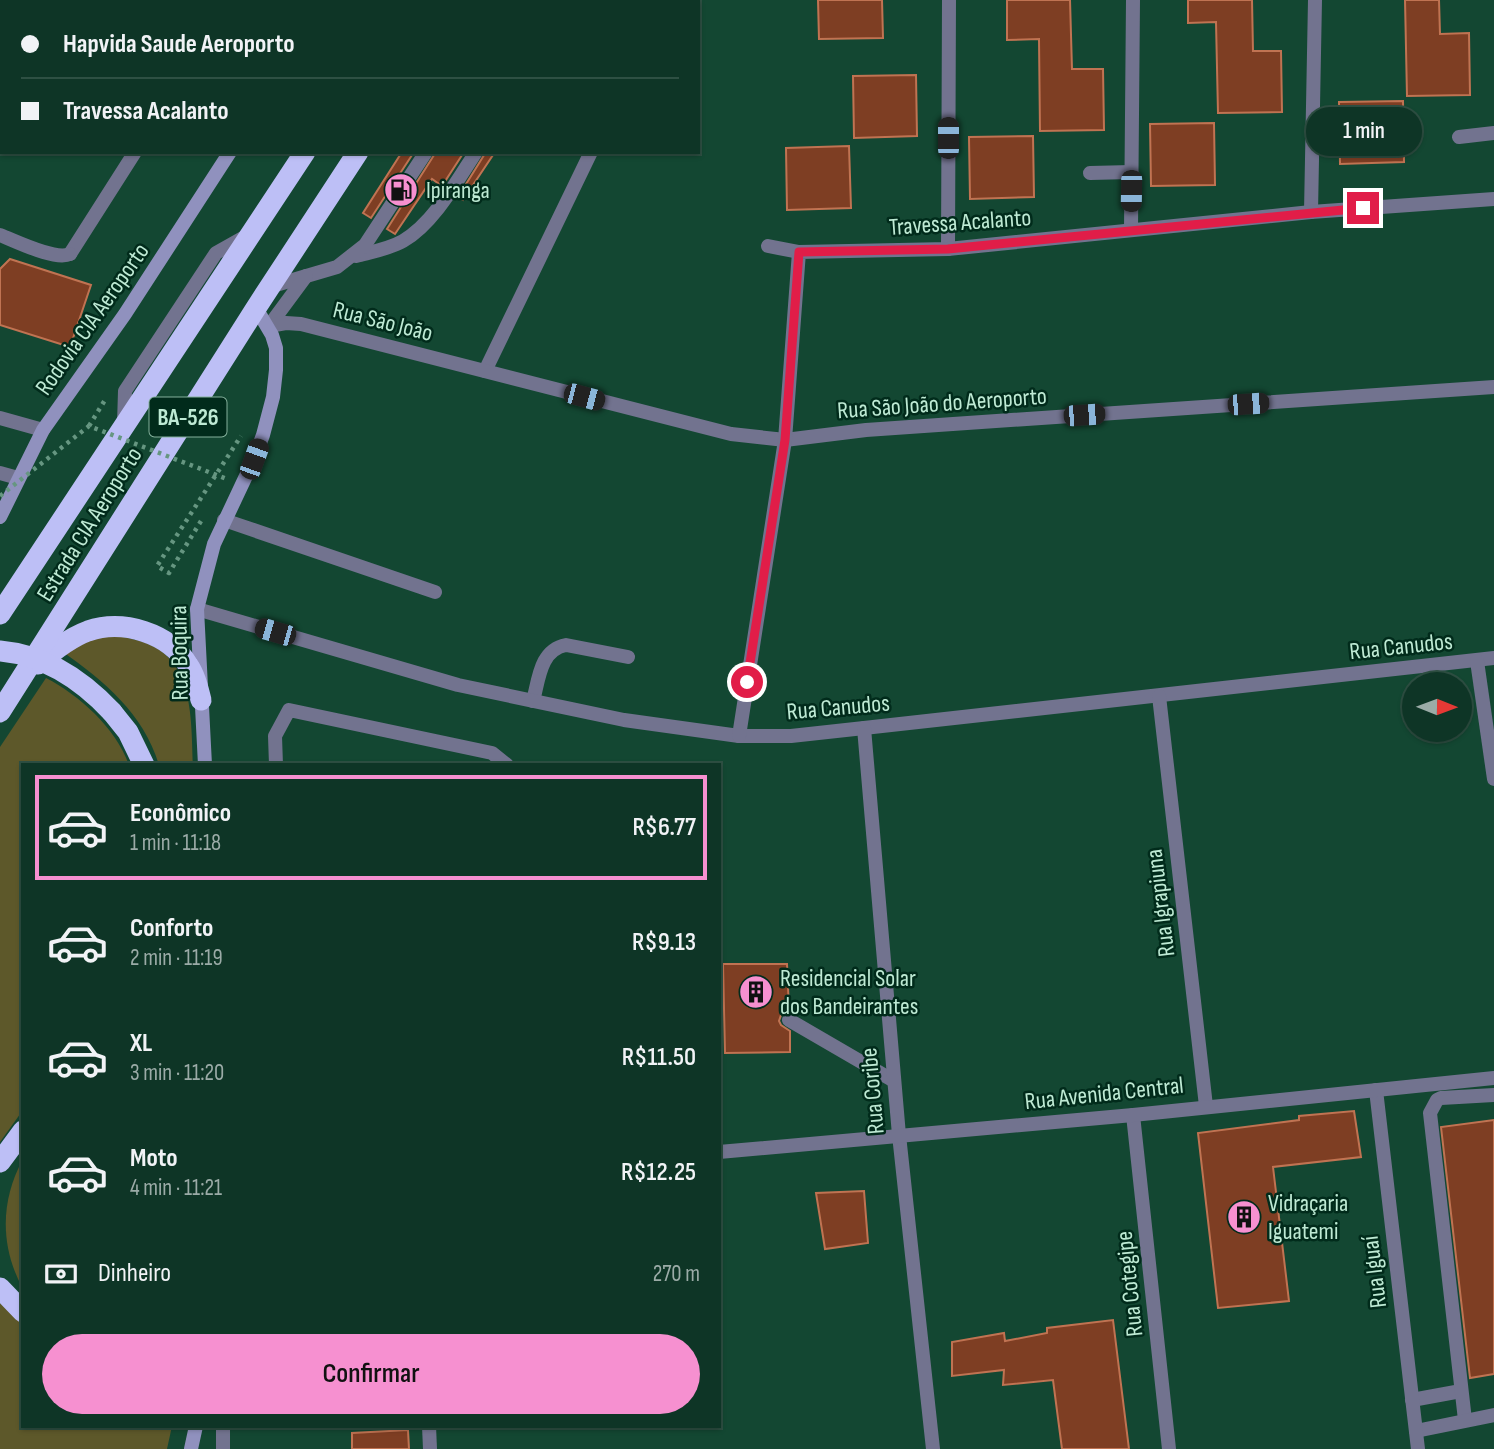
<!DOCTYPE html>
<html lang="pt">
<head>
<meta charset="utf-8">
<style>
	:root { --surface:#0e3526; --page:#1c4032; --text:#f1f3f6; --muted:#9baba7; --line:#2e5043; --accent:#f690d0 }
	body { margin:0; font-family:"Sofia Sans Condensed",sans-serif; background:var(--page); color:var(--text); height:100vh; display:flex; flex-direction:column; font-size:26px; white-space:nowrap }
	* { box-sizing:border-box; margin:0 }
	p { font-size:23px; color:var(--muted) }
	.icon { flex:none; width:38px; height:38px; fill:none; stroke:currentColor; stroke-width:2; stroke-linecap:round; stroke-linejoin:round }
	.map { position:relative; flex:1; overflow:hidden }
	.side { position:absolute; left:21px; top:763px; width:700px; height:665px; display:flex; flex-direction:column; background:var(--surface); border-radius:0px; box-shadow:0 2px 5px #0004,0 0 0 2px var(--line) }
	.side>* { flex:none }
	.top-card { position:absolute; left:0px; top:0px; width:700px; height:154px; box-shadow:0 2px 5px #0004,0 0 0 2px var(--line); display:grid; align-content:center; height:154px; padding:0 21px; background:var(--surface) }
	.needle { width:46px; rotate:91deg }
	.buttons { position:absolute; left:1402px; top:672px; display:grid; gap:14px }
	.buttons a { display:grid; place-items:center; width:70px; height:70px; border-radius:50%; background:var(--surface); box-shadow:0 2px 5px #0004,0 0 0 2px var(--line); font-size:35px }
	.end { position:absolute; width:32px; height:32px; margin:-16px; border:9px solid #e11d48; background:#fff; box-shadow:0 0 0 4px #fff }
	.from { border-radius:50% }
	.bubble { position:absolute; height:49px; border-radius:24px; background:var(--surface); box-shadow:0 2px 5px #0004,0 0 0 2px var(--line); font-size:23px; font-weight:600; line-height:49px; text-align:center }
	.car { position:absolute; width:21px; height:42px; margin:-21px -10px; border-radius:9px; box-shadow:0 0 5px 2px #0007; background:linear-gradient(#222 24%,#8ab4d8 0 40%,#222 0 76%,#8ab4d8 0 86%,#222 0) }
	.top-card b { display:flex; align-items:center; gap:24px; height:66px; font-size:26px }
	.top-card b+b { border-top:2px solid var(--line) }
	.top-card i { width:18px; height:18px; background:var(--text) }
	ul { padding:12px 0 0; list-style:none }
	li { display:flex; align-items:center; gap:21px; height:105px; margin:0 14px 10px; padding:0 7px; border:4px solid transparent; border-radius:0px }
	li div { flex:1 }
	li b { display:block; font-size:26px }
	li em { font-style:normal; font-weight:600 }
	li.active { border-color:var(--accent) }
	li>.icon { width:63px; height:63px; stroke-width:1.5 }
	.pay { display:flex; align-items:center; gap:18px; height:77px; padding:0 21px; font-size:26px }
	.pay p { margin-inline-start:auto }
	.primary-button { display:flex; gap:14px; margin-top:auto; padding:14px 21px }
	.primary-button a { flex:1; height:80px; border-radius:42px; background:var(--accent); color:#111; font-size:28px; font-weight:600; line-height:80px; text-align:center }
	.map>svg:first-child { display:block }
	.green { fill:#5d582a }
	.building { fill:#7e3e23; stroke:#c07352; stroke-width:2 }
	.lines { fill:none; stroke-linecap:round; stroke-linejoin:round }
	.path { stroke:#669681; stroke-width:4.5; stroke-dasharray:3.5 5; stroke-linecap:butt }
	.lane { stroke:#72738f; stroke-width:14 }
	.street { stroke:#72738f; stroke-width:14 }
	.secondary { stroke:#9091be; stroke-width:14 }
	.highway { stroke:#bdbff6; stroke-width:21 }
	.path-bridge { stroke:#669681; stroke-width:4.5; stroke-dasharray:3.5 5; stroke-linecap:butt }
	.highway-bridge { stroke:#bdbff6; stroke-width:21 }
	.route { stroke:#e11d48; stroke-width:9 }
	.labels { text-anchor:middle; stroke-width:5; stroke-linejoin:round; paint-order:stroke }
	.shield { fill:#012b1b; stroke:#85b19c; stroke-width:2 }
	.shield-label { font-size:23px; font-weight:bold; fill:#beead4 }
	.poi-label { font-size:24px; fill:#beead4; stroke:#012b1b; text-anchor:start }
	.street-label { font-size:24px; fill:#beead4; stroke:#012b1b }
</style>
</head>
<body>
<div class="map">
<svg width="1494" height="1449" viewBox="0 0 1494 1449">
	<rect width="100%" height="100%" fill="#134732"/>
	<g class="green">
		<path d="M119,636C128,638 138,640 146,643C195,662 191,722 193,765H159C144,714 104,681 63,652L87,637Z"/>
		<path d="M46,678C79,695 116,728 129,765H23V1110L0,1142V747Z"/>
		<path d="M23,1159V1289C0,1247 0,1201 23,1159Z"/>
		<path d="M0,1303L23,1324V1426H172L167,1449H0Z"/>
	</g>
	<g class="building">
		<path d="M818,0H882L883,38L819,39Z"/>
		<path d="M1007,0H1070L1072,69H1103L1104,130L1040,131L1039,39L1007,40Z"/>
		<path d="M1188,0H1252L1253,51H1281L1282,112L1218,113L1216,22L1188,23Z"/>
		<path d="M1405,0H1439L1440,34L1469,33L1470,95L1407,96Z"/>
		<path d="M916,75L917,136L854,138L853,76Z"/>
		<path d="M1403,101L1404,162L1340,164L1339,102Z"/>
		<path d="M1214,123L1215,185L1151,186L1150,124Z"/>
		<path d="M1033,136L1034,197L970,199L969,137Z"/>
		<path d="M849,146L851,208L787,210L786,148Z"/>
		<path d="M402,152H414L371,218L363,213Z"/>
		<path d="M436,152H464L442,186L432,179L395,234L387,229Z"/>
		<path d="M486,152H495L463,200L458,197Z"/>
		<path d="M10,259L91,285L70,347L0,325V269Z"/>
		<path d="M723,964H787L789,1010L781,1015L779,1021L781,1025L790,1031V1052L725,1053Z"/>
		<path d="M1354,1111L1361,1157L1273,1167L1289,1301L1218,1308L1198,1133L1299,1120V1116Z"/>
		<path d="M1494,1120V1374L1470,1378L1441,1127Z"/>
		<path d="M864,1191L868,1243L825,1249L816,1193Z"/>
		<path d="M1113,1320L1129,1449H1062L1053,1380L1003,1385L1004,1370L952,1376V1342L1004,1333L1005,1341L1047,1333V1328Z"/>
		<path d="M408,1430L409,1449H352V1433Z"/>
	</g>
	<g class="lines">
		<g class="path">
			<path d="M89,426L105,400"/>
			<path d="M201,521L169,573L157,566L241,436"/>
		</g>
		<g class="lane">
			<path d="M477,0V2"/>
			<path d="M232,2L233,0"/>
			<path d="M1459,137L1494,133"/>
			<path d="M1090,173L1131,172"/>
			<path d="M768,246L799,252"/>
			<path d="M70,254L135,152"/>
			<path d="M356,256C371,252 389,249 403,241C433,224 457,181 476,152"/>
			<path d="M269,287L337,267L365,245L426,152"/>
			<path d="M269,326L306,276"/>
			<path d="M485,371L591,152"/>
			<path d="M0,418L43,430"/>
			<path d="M124,424L125,391L216,253L248,235"/>
			<path d="M0,473L18,478"/>
			<path d="M224,520L435,592"/>
			<path d="M533,701C539,679 540,650 566,645L628,657"/>
			<path d="M276,765L275,736L289,710L492,753L507,765"/>
			<path d="M789,1020L894,1081"/>
			<path d="M1412,1400L1461,1391"/>
			<path d="M1465,1420L1430,1113L1437,1100L1441,1098L1494,1095"/>
			<path d="M429,1426L430,1449"/>
			<path d="M1416,1431L1494,1415"/>
			<path d="M223,1449V1426"/>
		</g>
		<g class="street">
			<path d="M1311,212L1315,0"/>
			<path d="M1131,229L1133,0"/>
			<path d="M0,235C16,241 55,261 70,254"/>
			<path d="M948,249L949,0"/>
			<path d="M269,326L286,323L301,324L731,434L785,440L866,430L1494,387"/>
			<path d="M197,609L458,685L624,720L739,736H791L864,728L1494,658"/>
			<path d="M1477,661L1494,779"/>
			<path d="M1159,696L1206,1106"/>
			<path d="M864,728L899,1135L933,1449"/>
			<path d="M739,736L785,440L799,252L948,249L1311,212L1494,199"/>
			<path d="M1376,1090L1418,1449"/>
			<path d="M1133,1115L1169,1449"/>
			<path d="M719,1152L1133,1115L1494,1078"/>
		</g>
		<g class="secondary">
			<path d="M328,2L329,0"/>
			<path d="M0,517L43,430L125,314L230,152"/>
			<path d="M205,765L197,609L214,544L254,459L263,435L273,397L276,370V348L272,335L256,308"/>
			<path d="M191,1449L196,1426"/>
		</g>
		<g class="highway">
			<path d="M405,2L406,0"/>
			<path d="M457,2L458,0"/>
			<path d="M0,614L305,152"/>
			<path d="M38,664C53,651 69,638 88,631C123,619 169,633 188,665C195,675 198,688 201,700"/>
			<path d="M0,712L256,308L358,152"/>
			<path d="M112,712L128,732L144,765"/>
			<path d="M0,1162L23,1131"/>
			<path d="M0,1288L23,1312"/>
		</g>
		<path class="path-bridge" d="M0,496L89,426L227,479"/>
		<path class="highway-bridge" d="M0,651C45,655 82,680 112,712"/>
	</g>
	<g class="lines">
		<path class="route" d="M747,682L785,440L799,252L948,249L1363,208"/>
	</g>
	<defs>
		<g id="fuel-disc" transform="scale(1.75)"><circle r="9.5" fill="#f690d0" stroke="#012b1b"/><path d="M-5.5-6h7V0h2V4h1.3V-2.5L3-4.5l.8-.8L6-3V5H2.5V1h-1V6h-7ZM-4.2-4.7v3.2H.2V-4.7Z" fill="#111"/></g>
		<g id="building-disc" transform="scale(1.75)"><circle r="9.5" fill="#f690d0" stroke="#012b1b"/><path d="M-4-6H4V6H1V3H-1V6H-4ZM-2.5-4.3h1.7v1.8h-1.7ZM.8-4.3h1.7v1.8H.8ZM-2.5-1h1.7V.8h-1.7ZM.8-1h1.7V.8H.8Z" fill="#111"/></g>
	</defs>
	<g fill-rule="evenodd">
		<use href="#fuel-disc" x="401" y="190"/>
		<use href="#building-disc" x="756" y="992"/>
		<use href="#building-disc" x="1244" y="1217"/>
	</g>
	<g class="labels">
		<rect class="shield" x="149.5" y="397.5" width="77" height="39" rx="5"/>
		<g class="shield-label">
			<text x="188" y="425">BA-526</text>
		</g>
		<g class="poi-label">
			<text x="426" y="198">Ipiranga</text>
			<text x="780" y="986">Residencial Solar<tspan x="780" dy="28">dos Bandeirantes</tspan></text>
			<text x="1268" y="1211">Vidraçaria<tspan x="1268" dy="28">Iguatemi</tspan></text>
		</g>
		<g class="street-label">
			<text transform="translate(960 222) rotate(-4)" y="8">Travessa Acalanto</text>
			<text transform="translate(92 319) rotate(-55)" y="8">Rodovia CIA Aeroporto</text>
			<text transform="translate(383 321) rotate(14)" y="8">Rua São João</text>
			<text transform="translate(942 403) rotate(-4)" y="8">Rua São João do Aeroporto</text>
			<text transform="translate(89 524) rotate(-58)" y="8">Estrada CIA Aeroporto</text>
			<text transform="translate(1401 646) rotate(-6)" y="8">Rua Canudos</text>
			<text transform="translate(179 653) rotate(-91)" y="8">Rua Boquira</text>
			<text transform="translate(838 707) rotate(-5)" y="8">Rua Canudos</text>
			<text transform="translate(1160 903) rotate(-97)" y="8">Rua Igrapiuna</text>
			<text transform="translate(872 1091) rotate(-95)" y="8">Rua Coribe</text>
			<text transform="translate(1104 1093) rotate(-6)" y="8">Rua Avenida Central</text>
			<text transform="translate(1374 1272) rotate(-97)" y="8">Rua Iguaí</text>
			<text transform="translate(1129 1284) rotate(-96)" y="8">Rua Cotegipe</text>
		</g>
	</g>
</svg>
<div class="buttons">
<a><svg class="needle" viewBox="-14 -14 28 28"><path d="M0-13l5 13h-10z" fill="#e53935"/><path d="M0 13l5-13h-10z" fill="#9baba7"/></svg></a>
</div>
<i class="end from" style="left:747px;top:682px"></i>
<i class="end" style="left:1363px;top:208px"></i>
<div class="bubble" style="left:1306px;top:107px;width:116px">1 min</div>
<i class="car" style="left:948px;top:138px;rotate:0deg"></i>
<i class="car" style="left:1131px;top:191px;rotate:181deg"></i>
<i class="car" style="left:584px;top:397px;rotate:105deg"></i>
<i class="car" style="left:1248px;top:404px;rotate:86deg"></i>
<i class="car" style="left:1084px;top:415px;rotate:86deg"></i>
<i class="car" style="left:254px;top:459px;rotate:20deg"></i>
<i class="car" style="left:275px;top:632px;rotate:286deg"></i>
<div class="top-card">
<b><i class="from"></i>Hapvida Saude Aeroporto</b>
<b><i></i>Travessa Acalanto</b>
</div>
<section class="side">
<ul>
<li class="active"><svg class="icon" aria-label="car" viewBox="0 0 24 24"><path d="M5 17H2v-5l4-1 3-4h7l3 4 3 1v5h-3M9 17h6M6 11h13"/><circle cx="7" cy="17" r="2"/><circle cx="17" cy="17" r="2"/></svg><div><b>Econômico</b><p>1 min · 11:18</p></div><em>R$6.77</em></li>
<li><svg class="icon" aria-label="car" viewBox="0 0 24 24"><path d="M5 17H2v-5l4-1 3-4h7l3 4 3 1v5h-3M9 17h6M6 11h13"/><circle cx="7" cy="17" r="2"/><circle cx="17" cy="17" r="2"/></svg><div><b>Conforto</b><p>2 min · 11:19</p></div><em>R$9.13</em></li>
<li><svg class="icon" aria-label="car" viewBox="0 0 24 24"><path d="M5 17H2v-5l4-1 3-4h7l3 4 3 1v5h-3M9 17h6M6 11h13"/><circle cx="7" cy="17" r="2"/><circle cx="17" cy="17" r="2"/></svg><div><b>XL</b><p>3 min · 11:20</p></div><em>R$11.50</em></li>
<li><svg class="icon" aria-label="car" viewBox="0 0 24 24"><path d="M5 17H2v-5l4-1 3-4h7l3 4 3 1v5h-3M9 17h6M6 11h13"/><circle cx="7" cy="17" r="2"/><circle cx="17" cy="17" r="2"/></svg><div><b>Moto</b><p>4 min · 11:21</p></div><em>R$12.25</em></li>
</ul>
<div class="pay"><svg class="icon" aria-label="cash" viewBox="0 0 24 24"><path d="M3 7h18v10H3z"/><circle cx="12" cy="12" r="2"/></svg>Dinheiro<p>270 m</p></div>
<div class="primary-button"><a>Confirmar</a></div>
</section>
</div>
</body>
</html>
